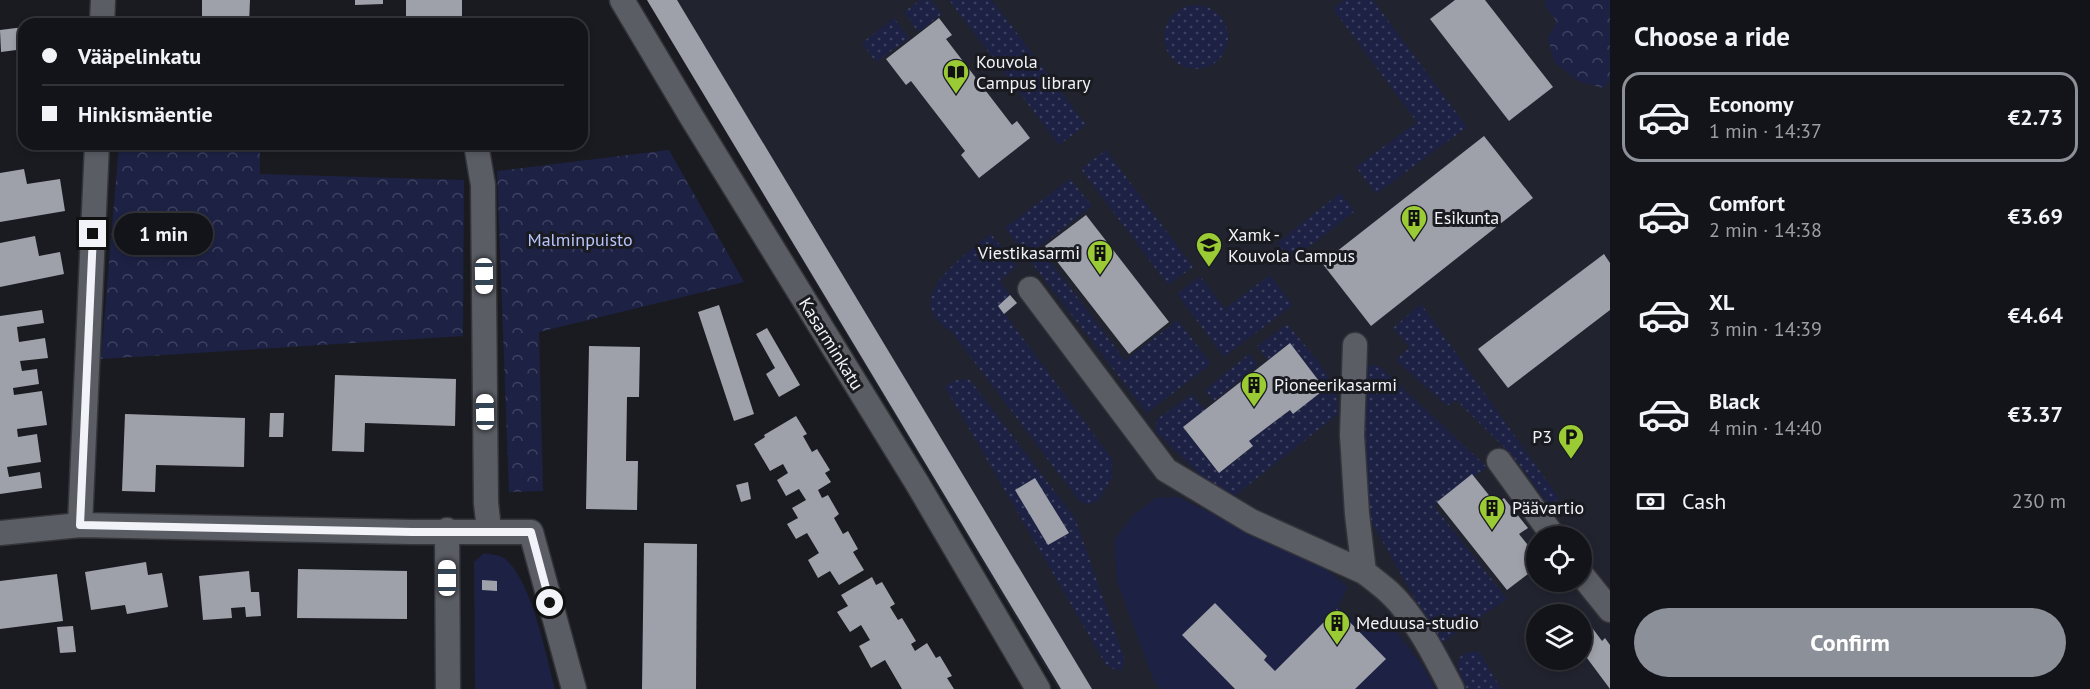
<!DOCTYPE html>
<html lang="en">
<head>
<meta charset="utf-8">
<style>
	:root { --surface:#131419; --page:#202126; --text:#f1f3f6; --muted:#9d9ea2; --line:#323338; --accent:#8c9099 }
	body { margin:0; font-family:"PT Sans",sans-serif; background:var(--page); color:var(--text); height:100vh; display:flex; flex-direction:column; font-size:22px; white-space:nowrap }
	* { box-sizing:border-box; margin:0 }
	p { font-size:20px; color:var(--muted) }
	.icon { flex:none; width:33px; height:33px; fill:none; stroke:currentColor; stroke-width:2; stroke-linecap:round; stroke-linejoin:round }
	.map { position:relative; flex:1; overflow:hidden }
	.details { display:flex; flex-direction:column; background:var(--surface); width:480px }
	.details>* { flex:none }
	.hud { position:absolute; left:18px; top:18px; width:570px; height:132px; border-radius:18px; box-shadow:0 3px 9px #0003,0 0 0 2px var(--line); display:grid; align-content:center; height:132px; padding:0 24px; background:var(--surface) }
	.fabs { position:absolute; left:1526px; top:526px; display:grid; gap:12px }
	.fabs a { display:grid; place-items:center; width:66px; height:66px; border-radius:50%; background:var(--surface); box-shadow:0 3px 9px #0003,0 0 0 2px var(--line); font-size:30px }
	.end { position:absolute; width:27px; height:27px; margin:-14px; border:8px solid #f2f3f8; background:#111; box-shadow:0 0 0 3px #111 }
	.from { border-radius:50% }
	.bubble { position:absolute; height:42px; border-radius:21px; background:var(--surface); box-shadow:0 3px 9px #0003,0 0 0 2px var(--line); font-size:20px; font-weight:600; line-height:42px; text-align:center }
	.car { position:absolute; width:18px; height:36px; margin:-18px -9px; border-radius:8px; box-shadow:0 0 4px 2px #0007; background:linear-gradient(#fff 24%,#345 0 40%,#fff 0 76%,#345 0 86%,#fff 0) }
	.hud b { display:flex; align-items:center; gap:21px; height:57px; font-size:22px }
	.hud b+b { border-top:2px solid var(--line) }
	.hud i { width:15px; height:15px; background:var(--text) }
	ul { padding:0; list-style:none }
	li { display:flex; align-items:center; gap:18px; height:90px; margin:0 12px 9px; padding:0 12px; border:3px solid transparent; border-radius:18px }
	li div { flex:1 }
	li b { display:block; font-size:22px }
	li em { font-style:normal; font-weight:600 }
	li.on { border-color:var(--accent) }
	li>.icon { width:54px; height:54px; stroke-width:1.5 }
	h2 { padding:0 24px; font-size:27px; line-height:72px }
	.pay { display:flex; align-items:center; gap:15px; height:66px; padding:0 24px; font-size:22px }
	.pay p { margin-inline-start:auto }
	.cta { display:flex; gap:12px; margin-top:auto; padding:12px 24px }
	.cta a { flex:1; height:69px; border-radius:36px; background:var(--accent); color:#fff; font-size:24px; font-weight:600; line-height:69px; text-align:center }
	main { display:flex; flex:1; min-height:0 }
	.map>svg:first-child { display:block }
	.built { fill:#21232f; fill-rule:evenodd }
	.grass { fill:url(#grass-dots) }
	.forest { fill:url(#forest-crowns) }
	.park { fill:#1d2144 }
	.building { fill:#9fa1aa }
	.lines { fill:none; stroke-linecap:round; stroke-linejoin:round }
	.minor-casing { stroke:#34353a; stroke-width:27 }
	.minor { stroke:#5b5d65; stroke-width:24 }
	.route { stroke:#f2f3f8; stroke-width:8 }
	.labels { text-anchor:middle; stroke-width:6; stroke-linejoin:round; paint-order:stroke }
	.poi-label { font-size:18px; fill:#f2f3f8; stroke:#191b21; text-anchor:start }
	.park-label { font-size:18px; fill:#b9c4fc; stroke:#191b21 }
	.street-label { font-size:18px; fill:#f2f3f8; stroke:#191b21 }
</style>
</head>
<body>
<main>
<div class="map">
<svg width="1610" height="689" viewBox="0 0 1610 689">
	<defs>
		<pattern id="grass-dots" width="8" height="8" patternUnits="userSpaceOnUse" patternTransform="scale(1.5)"><rect width="8" height="8" fill="#1d2144"/><path d="M2 2h.1M6 6h.1" fill="none" stroke="#3e4260" stroke-width="1.8" stroke-linecap="round"/></pattern>
		<pattern id="forest-crowns" width="20" height="18" patternUnits="userSpaceOnUse" patternTransform="scale(1.5)"><rect width="20" height="18" fill="#1d2144"/><path d="M2 6a3 3 0 1 1 6 0M12 15a3 3 0 1 1 6 0" fill="none" stroke="#3e4260"/></pattern>
	</defs>
	<rect width="100%" height="100%" fill="#191b21"/>
	<path class="built" d="M647,0H1610V689H1058ZM1536,537H1581V582H1536ZM1536,615H1581V660H1536Z"/>
	<g class="grass">
		<path d="M920,0H931L942,14L918,32L904,12Z"/>
		<path d="M949,0H992L1086,125L1059,145Z"/>
		<path d="M1344,0H1373L1467,127L1376,194L1356,167L1417,122L1333,9Z"/>
		<circle cx="1196" cy="37" r="32"/>
		<path d="M894,18L909,38L876,62L862,43Z"/>
		<path d="M1106,150L1193,267L1168,285L1081,169Z"/>
		<path d="M1070,179L1092,206L1039,247L1125,360L1178,320L1211,364L1147,413L1005,228Z"/>
		<path d="M1340,193L1355,211L1291,261L1277,243Z"/>
		<path d="M991,234L1017,266L1000,281L1010,295L999,306L1112,459V478L1098,501L1089,504L1080,502L951,331C897,299 964,256 991,234Z"/>
		<path d="M1270,275L1293,305L1224,357L1177,294L1200,276L1225,309Z"/>
		<path d="M1421,304L1559,498L1550,506L1512,455L1456,400L1447,406L1396,360L1410,347L1393,328Z"/>
		<path d="M1287,324C1307,349 1341,380 1338,414L1233,497L1206,480L1156,432V420L1192,394L1205,410L1183,427L1219,473L1253,447L1249,441L1290,410L1293,413L1325,389L1290,343L1268,360L1257,346Z"/>
		<path d="M1249,354L1258,365L1214,401L1205,390Z"/>
		<path d="M1371,365L1379,366L1487,467L1434,506L1507,599L1440,644L1366,512L1360,377L1363,370Z"/>
		<path d="M963,379L970,380L1075,518L1125,660L1122,670H1116L1106,665L945,387L953,381Z"/>
		<path d="M1474,651L1480,653L1501,689H1467C1460,674 1448,655 1474,651Z"/>
	</g>
	<g class="forest">
		<path d="M1546,0H1610V81L1603,88L1578,81L1554,62L1548,38L1557,22L1545,6Z"/>
		<path d="M119,144H260V174L464,180L463,336L101,359Z"/>
		<path d="M669,150L744,282L539,332L543,491L509,492L497,171Z"/>
	</g>
	<g class="park">
		<path d="M1178,497L1323,567L1348,587L1338,606L1365,632L1384,616L1421,663L1436,689H1160L1154,681L1117,581L1114,541L1132,516L1156,498Z"/>
		<path d="M484,553C490,554 498,555 502,557C530,572 547,659 555,689H475L474,562Z"/>
	</g>
	<g class="building">
		<path d="M202,0H250L249,24H202Z"/>
		<path d="M355,0H383V4L355,5Z"/>
		<path d="M406,0H462V20L406,19Z"/>
		<path d="M647,0H677L1092,689H1061Z"/>
		<path d="M1455,0H1485L1553,87L1509,121L1430,19Z"/>
		<path d="M939,18L952,35L946,39L1012,125L1017,121L1030,138L979,178L961,155L965,151L911,81L906,85L886,59Z"/>
		<path d="M24,27V49L1,52L0,30Z"/>
		<path d="M1484,136L1533,198L1371,326L1322,263Z"/>
		<path d="M24,169L27,184L60,179L65,211L0,222V173Z"/>
		<path d="M1086,215L1169,322L1129,354L1045,246Z"/>
		<path d="M35,236L39,256L60,252L64,274L0,287V243Z"/>
		<path d="M1604,254L1610,263V310L1508,388L1478,349Z"/>
		<path d="M1010,295L1017,303L1004,314L998,306Z"/>
		<path d="M719,305L754,414L734,421L698,312Z"/>
		<path d="M42,310L44,323L17,327L19,342L45,338L48,358L20,361L22,371L37,369L39,384L13,388L14,395L42,391L47,425L17,429L18,437L37,434L41,462L7,467L9,477L40,472L42,488L0,494V316Z"/>
		<path d="M767,328L800,385L779,397L766,374L775,368L756,334Z"/>
		<path d="M1290,343L1325,389L1293,414L1290,410L1249,441L1253,446L1219,473L1183,427Z"/>
		<path d="M589,346L640,347L639,397H627L626,461H638L637,510L586,509Z"/>
		<path d="M335,375L456,379L455,426L365,423L364,452L332,451Z"/>
		<path d="M270,413H284L283,437H269Z"/>
		<path d="M125,414L245,418L244,467L156,465L155,492L122,491Z"/>
		<path d="M796,416L807,434L803,436L812,452L817,449L830,470L825,473L831,482L818,490L822,498L828,495L839,514L834,518L843,534L848,531L858,549L853,552L864,570L839,585L830,571L818,578L808,560L819,553L807,533L796,539L787,524L798,518L792,508L806,500L799,489L786,496L777,480L788,473L783,464L770,471L754,444L765,437L764,435Z"/>
		<path d="M1472,474L1496,504L1504,498L1528,528L1519,534L1536,555V568L1507,590L1437,502Z"/>
		<path d="M1035,478L1069,533L1048,545L1015,490Z"/>
		<path d="M748,482L751,499L741,502L736,485Z"/>
		<path d="M644,543L697,544L696,689H642Z"/>
		<path d="M146,562L148,575L162,573L168,607L127,614L125,605L91,610L85,572Z"/>
		<path d="M298,569L407,571V619L297,618Z"/>
		<path d="M249,571L251,592H259L261,616L246,617L245,607L231,608L232,618L203,620L199,576Z"/>
		<path d="M57,574L63,621L0,629V581Z"/>
		<path d="M872,577L876,585L882,582L895,604L890,607L898,620L902,618L916,641L911,644L915,651L927,643L936,658L940,656L952,676L947,678L954,689H902L885,660L871,668L859,646L870,640L861,625L850,632L837,612L848,606L841,595Z"/>
		<path d="M482,580L497,581V591L482,590Z"/>
		<path d="M1215,603L1267,656L1264,660L1275,671L1337,609L1386,659L1355,689H1235L1182,635Z"/>
		<path d="M1579,610L1602,641L1605,638L1610,645V689L1584,654L1588,651L1581,643V615H1573Z"/>
		<path d="M73,626L76,652L60,653L57,627Z"/>
	</g>
	<g class="lines">
		<g class="minor-casing">
			<g id="minor">
				<path d="M622,0L691,116L917,483L1038,689"/>
				<path d="M102,24L103,0"/>
				<path d="M476,144L483,185L486,503L489,530"/>
				<path d="M1030,289L1166,470L1251,521L1364,572L1357,514L1352,435L1355,345"/>
				<path d="M1499,461L1554,537"/>
				<path d="M80,525L97,144"/>
				<path d="M447,530L448,689"/>
				<path d="M0,533L80,525L412,532H531L574,689"/>
				<path d="M1364,572C1372,578 1381,585 1389,592C1415,616 1436,658 1452,689"/>
				<path d="M1581,574L1610,610"/>
			</g>
		</g>
		<use href="#minor" class="minor"/>
	</g>
	<g class="lines">
		<path class="route" d="M93,234L80,525L412,532H531L550,603"/>
	</g>
	<defs>
		<g id="library-pin" transform="scale(1.35)"><path d="M0 17L-7.5 6A9.5 9.5 0 1 1 7.5 6Z" fill="#9acb34" stroke="#191b21"/><path d="M-6-4Q-3-5.5-.7-3.5V5Q-3 3-6 4ZM6-4Q3-5.5 .7-3.5V5Q3 3 6 4Z" fill="#111"/></g>
		<g id="building-pin" transform="scale(1.35)"><path d="M0 17L-7.5 6A9.5 9.5 0 1 1 7.5 6Z" fill="#9acb34" stroke="#191b21"/><path d="M-4-6H4V6H1V3H-1V6H-4ZM-2.5-4.3h1.7v1.8h-1.7ZM.8-4.3h1.7v1.8H.8ZM-2.5-1h1.7V.8h-1.7ZM.8-1h1.7V.8H.8Z" fill="#111"/></g>
		<g id="university-pin" transform="scale(1.35)"><path d="M0 17L-7.5 6A9.5 9.5 0 1 1 7.5 6Z" fill="#9acb34" stroke="#191b21"/><path d="M0-5L7-2L0 1L-7-2ZM-4 1L0 2.5L4 1V4Q0 6-4 4Z" fill="#111"/></g>
		<g id="parking-pin" transform="scale(1.35)"><path d="M0 17L-7.5 6A9.5 9.5 0 1 1 7.5 6Z" fill="#9acb34" stroke="#191b21"/><path d="M-3.5-5.5H1a3.5 3.5 0 0 1 0 7H-1V5.5H-3.5ZM-1-3.4V-.6H.8a1.4 1.4 0 0 0 0-2.8Z" fill="#111"/></g>
	</defs>
	<g fill-rule="evenodd">
		<use href="#library-pin" x="956" y="72"/>
		<use href="#building-pin" x="1414" y="218"/>
		<use href="#university-pin" x="1209" y="245"/>
		<use href="#building-pin" x="1100" y="253"/>
		<use href="#building-pin" x="1254" y="385"/>
		<use href="#parking-pin" x="1571" y="437"/>
		<use href="#building-pin" x="1492" y="508"/>
		<use href="#building-pin" x="1337" y="623"/>
	</g>
	<g class="labels">
		<g class="poi-label">
			<text x="976" y="68">Kouvola<tspan x="976" dy="21">Campus library</tspan></text>
			<text x="1434" y="224">Esikunta</text>
			<text x="1228" y="241">Xamk -<tspan x="1228" dy="21">Kouvola Campus</tspan></text>
			<text x="1080" y="259" text-anchor="end">Viestikasarmi</text>
			<text x="1274" y="391">Pioneerikasarmi</text>
			<text x="1552" y="443" text-anchor="end">P3</text>
			<text x="1512" y="514">Päävartio</text>
			<text x="1356" y="629">Meduusa-studio</text>
		</g>
		<g class="park-label">
			<text x="580" y="246">Malminpuisto</text>
		</g>
		<g class="street-label">
			<text transform="translate(831 344) rotate(58)" y="6">Kasarminkatu</text>
		</g>
	</g>
</svg>
<div class="fabs">
<a><svg class="icon" aria-label="locate" viewBox="0 0 24 24"><circle cx="12" cy="12" r="6"/><path d="M12 2v4M12 18v4M2 12h4M18 12h4"/></svg></a>
<a><svg class="icon" aria-label="layers" viewBox="0 0 24 24"><path d="M12 4l9 5-9 5-9-5zM3 14l9 5 9-5"/></svg></a>
</div>
<i class="end from" style="left:550px;top:603px"></i>
<i class="end" style="left:93px;top:234px"></i>
<div class="bubble" style="left:114px;top:213px;width:99px">1 min</div>
<i class="car" style="left:484px;top:276px;rotate:179deg"></i>
<i class="car" style="left:485px;top:412px;rotate:359deg"></i>
<i class="car" style="left:447px;top:578px;rotate:0deg"></i>
<div class="hud">
<b><i class="from"></i>Vääpelinkatu</b>
<b><i></i>Hinkismäentie</b>
</div>
</div>
<section class="details">
<h2>Choose a ride</h2>
<ul>
<li class="on"><svg class="icon" aria-label="car" viewBox="0 0 24 24"><path d="M5 17H2v-5l4-1 3-4h7l3 4 3 1v5h-3M9 17h6M6 11h13"/><circle cx="7" cy="17" r="2"/><circle cx="17" cy="17" r="2"/></svg><div><b>Economy</b><p>1 min · 14:37</p></div><em>€2.73</em></li>
<li><svg class="icon" aria-label="car" viewBox="0 0 24 24"><path d="M5 17H2v-5l4-1 3-4h7l3 4 3 1v5h-3M9 17h6M6 11h13"/><circle cx="7" cy="17" r="2"/><circle cx="17" cy="17" r="2"/></svg><div><b>Comfort</b><p>2 min · 14:38</p></div><em>€3.69</em></li>
<li><svg class="icon" aria-label="car" viewBox="0 0 24 24"><path d="M5 17H2v-5l4-1 3-4h7l3 4 3 1v5h-3M9 17h6M6 11h13"/><circle cx="7" cy="17" r="2"/><circle cx="17" cy="17" r="2"/></svg><div><b>XL</b><p>3 min · 14:39</p></div><em>€4.64</em></li>
<li><svg class="icon" aria-label="car" viewBox="0 0 24 24"><path d="M5 17H2v-5l4-1 3-4h7l3 4 3 1v5h-3M9 17h6M6 11h13"/><circle cx="7" cy="17" r="2"/><circle cx="17" cy="17" r="2"/></svg><div><b>Black</b><p>4 min · 14:40</p></div><em>€3.37</em></li>
</ul>
<div class="pay"><svg class="icon" aria-label="cash" viewBox="0 0 24 24"><path d="M3 7h18v10H3z"/><circle cx="12" cy="12" r="2"/></svg>Cash<p>230 m</p></div>
<div class="cta"><a>Confirm</a></div>
</section>
</main>
</body>
</html>
